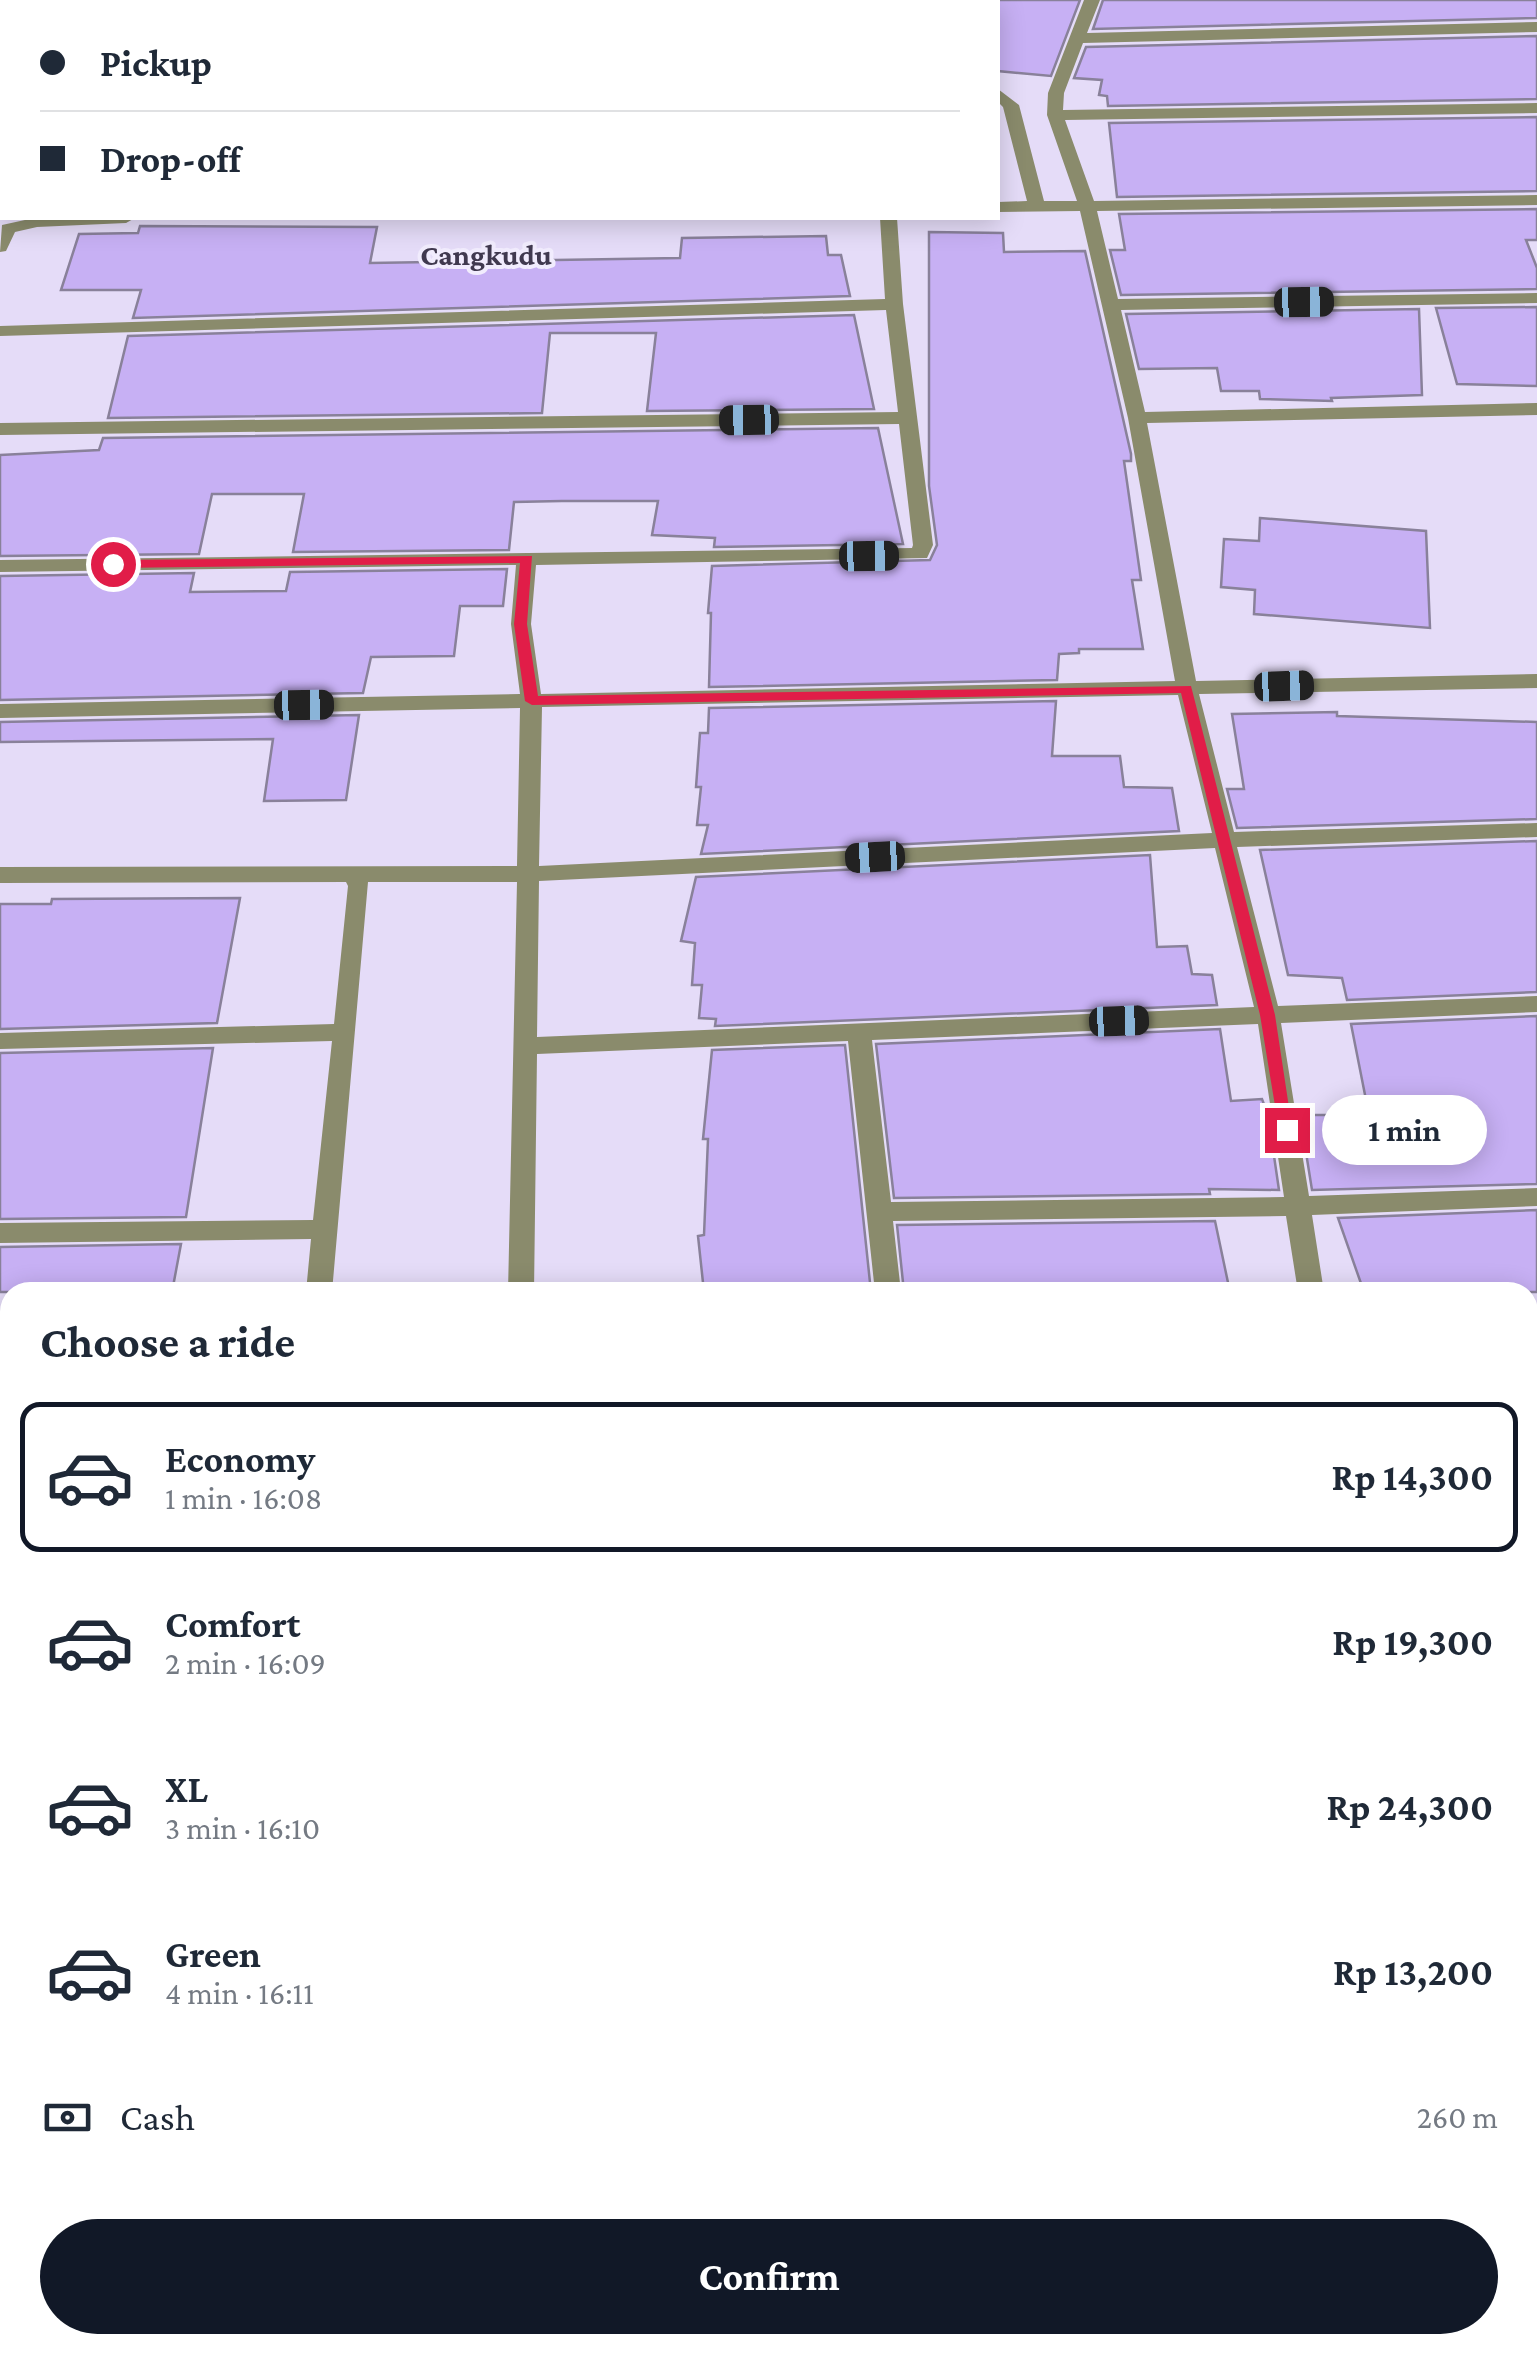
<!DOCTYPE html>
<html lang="en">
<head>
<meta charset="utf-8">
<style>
	:root { --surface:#fff; --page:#f6f6f7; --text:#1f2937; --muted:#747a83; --line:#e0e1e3; --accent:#111827 }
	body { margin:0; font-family:"Crimson Pro",serif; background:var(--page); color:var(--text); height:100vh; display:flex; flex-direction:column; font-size:38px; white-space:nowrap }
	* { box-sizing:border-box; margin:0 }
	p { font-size:32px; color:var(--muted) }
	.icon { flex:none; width:55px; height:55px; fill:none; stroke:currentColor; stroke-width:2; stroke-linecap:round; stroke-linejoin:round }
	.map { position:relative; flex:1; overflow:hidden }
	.details { position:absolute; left:0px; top:1282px; width:1538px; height:1072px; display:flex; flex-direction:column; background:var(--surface); border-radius:30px 30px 0 0; box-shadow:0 5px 25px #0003 }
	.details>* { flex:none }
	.banner { position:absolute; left:0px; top:0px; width:1000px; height:220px; box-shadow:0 5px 25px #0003; display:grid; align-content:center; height:220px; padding:0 40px; background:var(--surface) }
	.end { position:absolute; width:45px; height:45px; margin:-22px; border:12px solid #e11d48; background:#fff; box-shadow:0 0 0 5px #fff }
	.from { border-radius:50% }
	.bubble { position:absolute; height:70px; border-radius:35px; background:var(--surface); box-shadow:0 5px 25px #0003; font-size:32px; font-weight:700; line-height:70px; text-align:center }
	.car { position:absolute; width:30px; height:60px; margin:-30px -15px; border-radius:12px; box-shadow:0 0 8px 2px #0007; background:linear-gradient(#222 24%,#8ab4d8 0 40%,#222 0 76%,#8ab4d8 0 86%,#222 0) }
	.banner b { display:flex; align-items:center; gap:35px; height:95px; font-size:38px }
	.banner b+b { border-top:2px solid var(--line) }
	.banner i { width:25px; height:25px; background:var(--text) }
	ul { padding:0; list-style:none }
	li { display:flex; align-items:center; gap:30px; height:150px; margin:0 20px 15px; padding:0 20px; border:5px solid transparent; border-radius:20px }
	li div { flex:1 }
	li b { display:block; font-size:38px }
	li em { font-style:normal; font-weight:700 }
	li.current { border-color:var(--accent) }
	li>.icon { width:90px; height:90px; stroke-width:1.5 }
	h2 { padding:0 40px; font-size:45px; line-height:120px }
	.pay { display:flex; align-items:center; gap:25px; height:110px; padding:0 40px; font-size:38px }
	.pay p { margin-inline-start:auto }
	.primary-button { display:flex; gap:20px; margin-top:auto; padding:20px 40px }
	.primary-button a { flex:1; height:115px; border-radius:60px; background:var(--accent); color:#fff; font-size:40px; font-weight:700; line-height:115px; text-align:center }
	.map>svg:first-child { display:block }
	.building { fill:#c7b0f4; stroke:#89819a; stroke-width:2.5 }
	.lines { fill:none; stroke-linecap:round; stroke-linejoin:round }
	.minor { fill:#8a8b6c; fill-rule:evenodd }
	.route { fill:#e11d48 }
	.labels { text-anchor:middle; stroke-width:8; stroke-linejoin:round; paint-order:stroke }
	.far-quarter-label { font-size:30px; font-weight:bold; fill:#40394f; stroke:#f1ecfd }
</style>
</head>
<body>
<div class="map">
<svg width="1537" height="2354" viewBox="0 0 1537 2354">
	<rect width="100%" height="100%" fill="#e5dcf8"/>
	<g class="building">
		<path d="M998,0H1080L1051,76L998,71Z"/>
		<path d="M1103,0H1537V18L1093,29Z"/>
		<path d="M1537,36V99L1108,106L1107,96L1099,95L1102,80L1074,78L1086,47Z"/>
		<path d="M1537,117V191L1117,197L1109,123Z"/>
		<path d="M1537,209V240H1526L1537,268V289L1121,295L1110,250H1125L1119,214Z"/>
		<path d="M140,226L377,227L370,263L680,258L682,238L826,236L828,255H841L850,296L133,318L141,290H61L79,234L138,233Z"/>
		<path d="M929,232L1003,233L1004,252L1085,251L1131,454V461H1124L1141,580H1132L1143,649H1079V653L1059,654L1057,680L709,687L711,613H708L712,566L930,560L937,545L929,486Z"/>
		<path d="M1537,307V386L1457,384L1436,308Z"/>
		<path d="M1419,309L1422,395L1331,398L1332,401L1260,399L1259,391H1221L1217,368L1139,369L1126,314Z"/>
		<path d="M854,315L874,409L647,411L656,333H550L542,413L108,418L128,336Z"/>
		<path d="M878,428L903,544L714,547L715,538L652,535L658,501H562L514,502L509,550L293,552L304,494H212L199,554L0,556V455L99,450L103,438Z"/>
		<path d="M1260,518L1426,531L1430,628L1254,614L1255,590L1221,587L1224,539L1259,541Z"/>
		<path d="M507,569L503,606H460L454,656L371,657L363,693L0,700V576L194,573L190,592L286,591L290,572Z"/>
		<path d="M1056,701L1052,756H1120L1124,787L1172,788L1179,831L701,854L708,825H697L701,787H696L700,733H708L709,708Z"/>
		<path d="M1337,712V716L1537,722V819L1237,828L1227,789H1244L1232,714Z"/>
		<path d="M359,715L346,800L264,801L273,739L0,742V722Z"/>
		<path d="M1537,841V992L1347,1000L1342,978L1288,975L1260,850Z"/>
		<path d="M1150,855L1157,947L1187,946L1192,974L1212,975L1217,1005L715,1026L716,1019L699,1018L702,985H692L695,943L681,941L696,877Z"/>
		<path d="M240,898L217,1023L0,1029V904H51L52,899Z"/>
		<path d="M1537,1016V1184L1312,1190L1300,1115H1369L1351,1024Z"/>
		<path d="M1220,1029L1231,1101L1262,1099L1268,1115L1279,1190L1209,1189L1210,1194L894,1198L876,1044Z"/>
		<path d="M845,1045L871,1292H704L698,1236L704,1235L708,1139H703L712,1050Z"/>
		<path d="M213,1048L186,1217L0,1219V1053Z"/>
		<path d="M1537,1210V1292H1364L1338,1218Z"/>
		<path d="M1215,1221L1230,1292H904L897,1225Z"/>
		<path d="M181,1244L172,1292H0V1247Z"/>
	</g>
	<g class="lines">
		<g class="minor">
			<path d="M206,0H222L224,2H208Z"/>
			<path d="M1084,0H1100L1087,33L1537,22V32L1083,43L1064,93L1063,110L1537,103V113L1065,120L1094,201L1537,195V205L1097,211L1118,299L1537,293V303L1121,310L1145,412L1537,403V415L1147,423L1196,681L1537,674V688L1199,694L1234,832L1537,823V837L1237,847L1278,1006L1537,996V1012L1281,1023L1309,1196L1537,1188V1206L1312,1215L1324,1292H1298L1286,1216L893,1221L901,1292H875L848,1041L537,1054L534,1292H508L517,882H368L332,1292H306L311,1239L0,1243V1223L313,1220L332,1041L0,1049V1033L334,1024L348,886L346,882L0,883V867L517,866L520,708L0,718V704L520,694L511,624L516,565L0,572V560L912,548L913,545L899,424L0,435V423L898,412L886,310L0,336V326L885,299L880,218H897L903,304L933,545L927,558L536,565L531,624L541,694L1175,681L1128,418L1080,211L998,212V202L1027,201L1003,107L998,102V89L1019,105L1044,201H1077L1047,115L1048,93ZM1178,695L1212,833L539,866L542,707ZM1215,848L1254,1007L537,1037L539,881ZM1258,1024L1284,1197L891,1202L872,1040Z"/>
			<rect x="0" y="120" width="2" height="10"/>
			<path d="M34,218H135L126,223L37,227L15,232L6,251L0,252L2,225Z"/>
			<path d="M1537,1404V1426L1528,1427V1405Z"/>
			<path d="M10,1450V1472L0,1473V1451Z"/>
			<path d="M1537,1646V1670L1528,1671V1647Z"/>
			<path d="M10,1705V1731L0,1732V1706Z"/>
			<rect x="1528" y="1934" width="9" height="28"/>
			<path d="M0,2092L10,2094V2126L0,2124Z"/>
			<rect x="1528" y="2101" width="9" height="32"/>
			<path d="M1528,2254L1537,2258V2323L1528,2319Z"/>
			<path d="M12,2345H46L44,2354H10Z"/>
			<rect x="471" y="2345" width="34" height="9"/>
			<path d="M811,2345H845L846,2354H812Z"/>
			<path d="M1190,2345H1224L1225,2354H1191Z"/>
		</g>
	</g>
	<path class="route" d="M532,556L527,624L538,696L1191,686L1275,1015L1293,1134H1281L1279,1130L1260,1015L1181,693L532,705L525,701L514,624L520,563L113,568L106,564L113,560Z"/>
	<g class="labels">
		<g class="far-quarter-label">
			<text x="486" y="265">Cangkudu</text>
		</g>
	</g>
</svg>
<i class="end from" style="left:113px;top:564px"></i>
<i class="end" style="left:1287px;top:1130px"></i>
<div class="bubble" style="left:1322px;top:1095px;width:165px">1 min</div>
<i class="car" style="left:1304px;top:302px;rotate:89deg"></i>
<i class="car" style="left:749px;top:420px;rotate:269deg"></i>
<i class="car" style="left:869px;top:556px;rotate:89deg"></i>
<i class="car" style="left:1284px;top:686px;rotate:88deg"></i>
<i class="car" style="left:304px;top:705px;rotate:89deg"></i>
<i class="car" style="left:875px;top:857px;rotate:267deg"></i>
<i class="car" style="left:1119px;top:1021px;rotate:88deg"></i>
<div class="banner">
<b><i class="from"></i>Pickup</b>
<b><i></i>Drop-off</b>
</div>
<section class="details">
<h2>Choose a ride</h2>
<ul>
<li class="current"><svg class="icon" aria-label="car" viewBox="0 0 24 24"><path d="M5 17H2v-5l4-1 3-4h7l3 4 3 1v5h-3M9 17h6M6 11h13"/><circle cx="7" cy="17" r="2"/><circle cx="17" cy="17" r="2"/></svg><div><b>Economy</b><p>1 min · 16:08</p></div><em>Rp 14,300</em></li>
<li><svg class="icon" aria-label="car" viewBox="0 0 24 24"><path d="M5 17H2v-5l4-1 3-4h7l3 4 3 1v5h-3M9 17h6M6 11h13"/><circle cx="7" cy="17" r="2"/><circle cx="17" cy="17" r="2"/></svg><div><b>Comfort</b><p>2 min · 16:09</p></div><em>Rp 19,300</em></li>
<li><svg class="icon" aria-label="car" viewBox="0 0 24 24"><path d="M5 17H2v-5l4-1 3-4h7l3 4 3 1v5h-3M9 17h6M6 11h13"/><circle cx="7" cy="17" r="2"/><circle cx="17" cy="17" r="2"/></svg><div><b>XL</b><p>3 min · 16:10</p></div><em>Rp 24,300</em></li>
<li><svg class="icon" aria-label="car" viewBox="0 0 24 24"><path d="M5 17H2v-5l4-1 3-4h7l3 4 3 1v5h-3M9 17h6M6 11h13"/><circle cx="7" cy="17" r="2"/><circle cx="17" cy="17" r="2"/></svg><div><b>Green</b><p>4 min · 16:11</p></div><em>Rp 13,200</em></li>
</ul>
<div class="pay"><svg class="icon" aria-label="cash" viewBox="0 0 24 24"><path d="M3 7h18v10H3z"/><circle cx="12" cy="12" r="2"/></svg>Cash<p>260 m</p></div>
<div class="primary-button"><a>Confirm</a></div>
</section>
</div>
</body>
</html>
